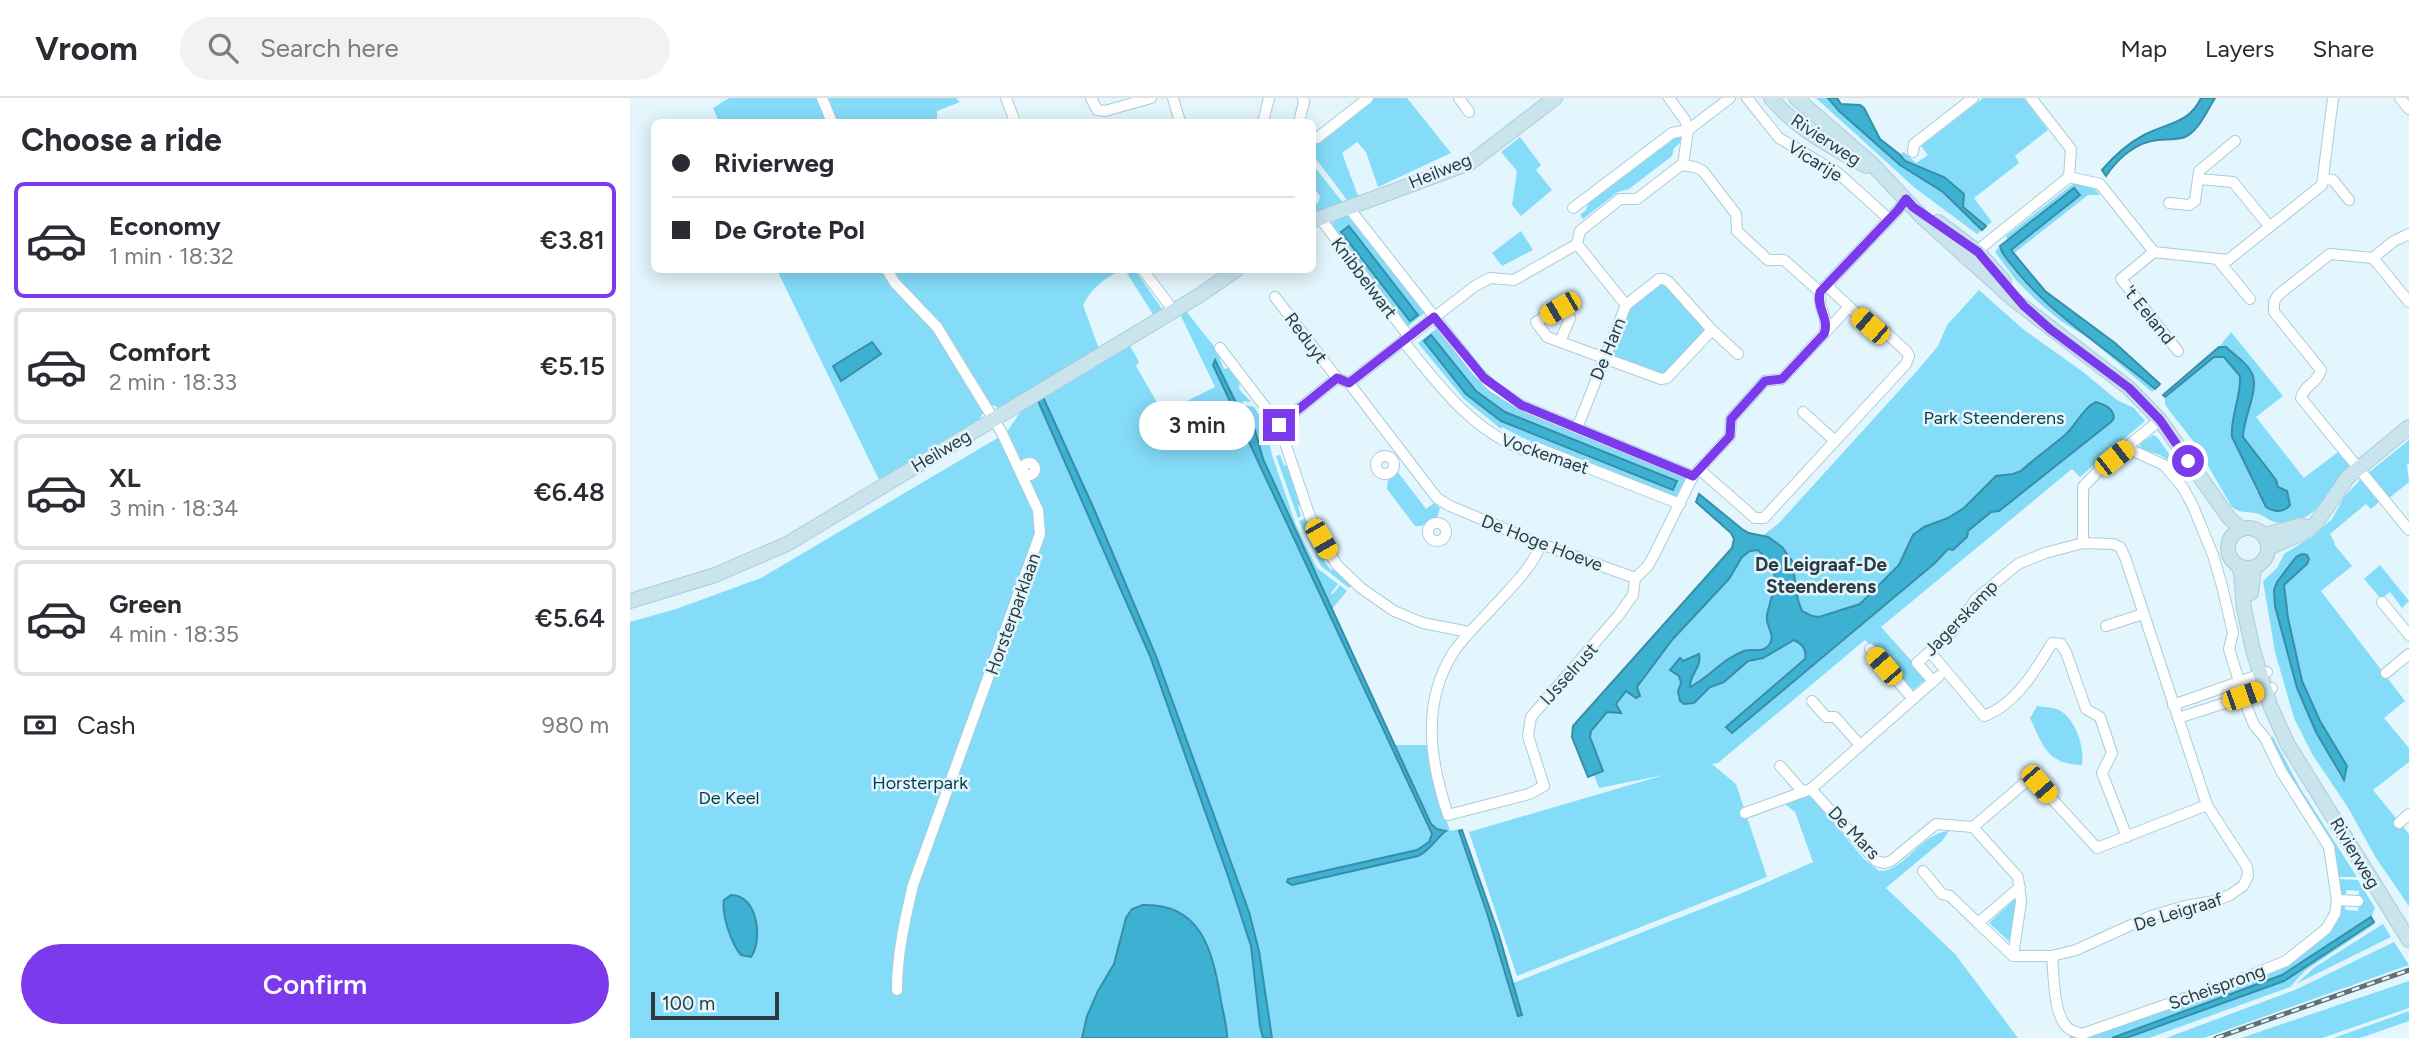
<!DOCTYPE html>
<html lang="en">
<head>
<meta charset="utf-8">
<style>
	:root { --surface:#fff; --page:#f2f2f3; --text:#2b2b33; --muted:#7c7c81; --line:#e1e1e2; --accent:#7c3aed }
	body { margin:0; font-family:Figtree,sans-serif; background:var(--page); color:var(--text); height:100vh; display:flex; flex-direction:column; font-size:26px; white-space:nowrap }
	* { box-sizing:border-box; margin:0 }
	p { font-size:23px; color:var(--muted) }
	.icon { flex:none; width:38px; height:38px; fill:none; stroke:currentColor; stroke-width:2; stroke-linecap:round; stroke-linejoin:round }
	.map { position:relative; flex:1; overflow:hidden }
	.sheet { display:flex; flex-direction:column; background:var(--surface); width:630px }
	.sheet>* { flex:none }
	.banner { position:absolute; left:21px; top:21px; width:665px; height:154px; border-radius:10px; box-shadow:0 4px 18px #0003; display:grid; align-content:center; height:154px; padding:0 21px; background:var(--surface) }
	.scale { position:absolute; left:21px; bottom:18px; width:128px; box-sizing:border-box; padding-left:7px; border:4px solid #2e3b40; border-top:0; font-size:19px; line-height:24px; white-space:nowrap; color:#2e3b40; -webkit-text-stroke:5px #e3f6fd; paint-order:stroke }
	.end { position:absolute; width:32px; height:32px; margin:-16px; border:9px solid #7c3aed; background:#fff; box-shadow:0 0 0 4px #fff }
	.from { border-radius:50% }
	.bubble { position:absolute; height:49px; border-radius:24px; background:var(--surface); box-shadow:0 4px 18px #0003; font-size:23px; font-weight:600; line-height:49px; text-align:center }
	.car { position:absolute; width:21px; height:42px; margin:-21px -10px; border-radius:9px; box-shadow:0 0 5px 2px #0007; background:linear-gradient(#f5c518 24%,#345 0 40%,#f5c518 0 76%,#345 0 86%,#f5c518 0) }
	.banner b { display:flex; align-items:center; gap:24px; height:66px; font-size:26px }
	.banner b+b { border-top:2px solid var(--line) }
	.banner i { width:18px; height:18px; background:var(--text) }
	ul { padding:0; list-style:none }
	li { display:flex; align-items:center; gap:21px; height:116px; margin:0 14px 10px; padding:0 7px; border:4px solid var(--line); border-radius:10px }
	li div { flex:1 }
	li b { display:block; font-size:26px }
	li em { font-style:normal; font-weight:600 }
	li.active { border-color:var(--accent) }
	li>.icon { width:63px; height:63px; stroke-width:1.5 }
	h2 { padding:0 21px; font-size:32px; line-height:84px }
	.pay { display:flex; align-items:center; gap:18px; height:77px; padding:0 21px; font-size:26px }
	.pay p { margin-inline-start:auto }
	.button { display:flex; gap:14px; margin-top:auto; padding:14px 21px }
	.button a { flex:1; height:80px; border-radius:42px; background:var(--accent); color:#fff; font-size:28px; font-weight:600; line-height:80px; text-align:center }
	header { display:flex; align-items:center; gap:42px; box-sizing:border-box; height:98px; padding:0 35px; background:var(--surface); border-bottom:2px solid var(--line) }
	header strong { font-size:33px }
	nav { display:flex; gap:38px; margin-inline-start:auto; font-size:24px }
	.search { width:490px; height:63px; background:var(--page); display:flex; align-items:center; gap:18px; box-sizing:border-box; padding:0 24px; border-radius:38px; color:var(--muted); font-size:26px }
	main { display:flex; flex:1; min-height:0 }
	.map>svg:first-child { display:block }
	.green { fill:#84dcf9; fill-rule:evenodd }
	.water { fill:#3cb1d2; stroke:#388ea6; stroke-width:2 }
	.lines { fill:none; stroke-linecap:round; stroke-linejoin:round }
	.street-casing { stroke:#acccd7; stroke-width:12 }
	.secondary-casing { stroke:#acccd7; stroke-width:16 }
	.street { stroke:#fff; stroke-width:10 }
	.secondary { stroke:#c9e4ed; stroke-width:14 }
	.rail-casing { stroke:#627076; stroke-width:5 }
	.rail { stroke:#e3f6fd; stroke-width:2.5; stroke-dasharray:8; stroke-linecap:butt }
	.route { stroke:#7c3aed; stroke-width:9 }
	.labels { text-anchor:middle; stroke-width:5; stroke-linejoin:round; paint-order:stroke }
	.street-label { font-size:18px; fill:#2e3b40; stroke:#e3f6fd }
	.park-label { font-size:18px; fill:#073c4a; stroke:#e3f6fd }
	.neighbourhood-label { font-size:19px; font-weight:bold; fill:#2e3b40; stroke:#e3f6fd }
</style>
</head>
<body>
<header>
<strong>Vroom</strong>
<div class="search"><svg class="icon" aria-label="search" viewBox="0 0 24 24"><circle cx="10" cy="10" r="6"/><path d="M15 15l6 6"/></svg>Search here</div>
<nav><a>Map</a><a>Layers</a><a>Share</a></nav>
</header>
<main>
<section class="sheet">
<h2>Choose a ride</h2>
<ul>
<li class="active"><svg class="icon" aria-label="car" viewBox="0 0 24 24"><path d="M5 17H2v-5l4-1 3-4h7l3 4 3 1v5h-3M9 17h6M6 11h13"/><circle cx="7" cy="17" r="2"/><circle cx="17" cy="17" r="2"/></svg><div><b>Economy</b><p>1 min · 18:32</p></div><em>€3.81</em></li>
<li><svg class="icon" aria-label="car" viewBox="0 0 24 24"><path d="M5 17H2v-5l4-1 3-4h7l3 4 3 1v5h-3M9 17h6M6 11h13"/><circle cx="7" cy="17" r="2"/><circle cx="17" cy="17" r="2"/></svg><div><b>Comfort</b><p>2 min · 18:33</p></div><em>€5.15</em></li>
<li><svg class="icon" aria-label="car" viewBox="0 0 24 24"><path d="M5 17H2v-5l4-1 3-4h7l3 4 3 1v5h-3M9 17h6M6 11h13"/><circle cx="7" cy="17" r="2"/><circle cx="17" cy="17" r="2"/></svg><div><b>XL</b><p>3 min · 18:34</p></div><em>€6.48</em></li>
<li><svg class="icon" aria-label="car" viewBox="0 0 24 24"><path d="M5 17H2v-5l4-1 3-4h7l3 4 3 1v5h-3M9 17h6M6 11h13"/><circle cx="7" cy="17" r="2"/><circle cx="17" cy="17" r="2"/></svg><div><b>Green</b><p>4 min · 18:35</p></div><em>€5.64</em></li>
</ul>
<div class="pay"><svg class="icon" aria-label="cash" viewBox="0 0 24 24"><path d="M3 7h18v10H3z"/><circle cx="12" cy="12" r="2"/></svg>Cash<p>980 m</p></div>
<div class="button"><a>Confirm</a></div>
</section>
<div class="map">
<svg width="1779" height="940" viewBox="0 0 1779 940">
	<rect width="100%" height="100%" fill="#e3f6fd"/>
	<g class="green">
		<path d="M99,0H189L199,24H89L83,10Z"/>
		<path d="M198,0H326L330,4L307,13V24H208Z"/>
		<path d="M743,0H777L821,55L748,89L736,54L727,44L712,55L728,98L717,102L683,57V47Z"/>
		<path d="M1186,0H1198L1209,13L1270,67L1313,94L1352,132L1347,136L1285,90Z"/>
		<path d="M1353,0H1394L1418,32L1385,58L1389,65L1344,100L1362,124L1356,128L1333,109L1334,96L1275,63L1269,56L1274,54L1286,65L1298,57L1291,48Z"/>
		<path d="M1048,38L1051,40L1050,45L1044,50L1042,58L999,91L988,94L953,121L950,117L956,112L958,105Z"/>
		<path d="M890,39L911,67L906,72L922,92L891,118L882,107L887,73L871,54Z"/>
		<path d="M683,67L714,106L683,118L682,107L688,105L690,98L683,89Z"/>
		<path d="M1444,85L1463,89L1470,97H1458L1383,156L1381,152L1383,149L1450,96L1444,90L1378,142L1376,138Z"/>
		<path d="M716,117L720,118L796,214L777,229L700,126Z"/>
		<path d="M891,133L903,152L872,168L862,155Z"/>
		<path d="M1370,148C1386,189 1436,220 1470,246C1489,260 1507,276 1525,291L1522,294L1460,241L1431,223L1408,204L1385,181L1365,154Z"/>
		<path d="M147,172H256L292,215L354,312L348,325L250,384ZM242,244L251,256L211,282L204,268Z"/>
		<path d="M263,172H491C474,181 462,189 453,207L469,251L371,311L356,304Z"/>
		<path d="M495,172H505L532,211L524,218Z"/>
		<path d="M1033,185L1075,232L1037,275L1032,277L983,258L982,254L999,209Z"/>
		<path d="M1349,192L1393,231L1453,274L1487,302L1504,310L1515,323L1450,379L1442,371L1251,529L1297,580L1281,594L1235,542L1088,665L1082,666L1106,686L1137,779L887,878L839,734L1034,677L969,690L950,640L1118,449L1149,425L1287,273L1308,248L1317,227Z"/>
		<path d="M556,213L586,251L594,271L599,270L610,281L609,291L621,304L613,303L612,307L624,309L636,327L642,357L666,427L687,470L708,486L701,495L703,496L710,487L717,493L702,511L633,361L625,332L611,315L585,262L583,267L802,739L816,735V732L807,731L801,726L765,647H798L807,693L820,733L830,731L883,885L1112,795L1183,764L1165,714L1155,706L1180,697L1234,761L1249,773C1274,774 1291,735 1319,733L1312,743L1256,790L1325,856L1388,940H0V524L46,511L131,480L376,335L394,309L406,300L520,558L607,798L612,796L526,558L414,300L500,248L509,264L506,268L533,315L585,289L550,216Z"/>
		<path d="M806,231L850,283L1057,381L1046,401L893,340L872,329L871,331L834,301L788,245ZM802,238L846,293L875,314L1047,383L1044,392L871,323L836,296L795,244Z"/>
		<path d="M1601,234L1653,298L1626,319L1674,380L1708,354L1720,369C1700,394 1681,432 1644,424C1639,422 1634,418 1629,416C1619,413 1611,416 1602,409L1564,344L1535,307V299L1584,259H1594L1610,278C1611,300 1600,321 1602,339L1627,394L1654,412L1660,407L1652,391L1648,389L1646,382L1613,339C1613,306 1638,288 1608,260C1602,255 1598,249 1589,249Z"/>
		<path d="M1523,337L1527,339L1547,367L1530,357L1509,350L1511,345Z"/>
		<path d="M1779,342V365L1777,367L1779,384L1758,401L1738,375Z"/>
		<path d="M650,357L654,368L659,366L673,405L668,408L671,418L668,420L646,358Z"/>
		<path d="M767,373L796,411L804,405L810,410L807,420L791,428H785L757,391L758,381Z"/>
		<path d="M1732,380L1750,403L1741,411L1736,406L1700,436L1705,445L1704,446L1722,468L1691,493L1775,603L1754,620L1779,650V664L1743,692L1779,736V808L1746,760L1717,708L1682,656L1664,620L1645,554L1633,483L1647,470L1654,456L1682,439L1702,421L1714,399ZM1666,459L1665,475L1654,487L1658,520L1672,583L1698,638L1711,680L1677,615L1667,590L1645,508L1652,477Z"/>
		<path d="M678,419L699,459L694,463L701,472L706,469L722,487L719,490L691,468L669,423Z"/>
		<path d="M1750,467L1779,503L1772,510L1760,494L1751,501L1734,481Z"/>
		<path d="M1407,608C1413,609 1423,609 1429,612C1446,621 1455,650 1452,667C1416,666 1413,647 1400,620Z"/>
		<path d="M1643,639L1669,688L1727,779H1708L1702,749L1638,641Z"/>
		<path d="M1708,781L1728,782L1745,810L1741,819L1652,877L1482,940H1439L1441,937L1655,867L1696,835L1711,806L1714,807L1716,812L1728,813L1729,793L1717,792L1715,798H1710Z"/>
		<path d="M1385,801L1387,803L1383,847L1359,825Z"/>
		<path d="M1744,824L1745,826L1676,872L1660,889L1519,940H1496L1654,883Z"/>
		<path d="M1753,826L1761,839L1666,886L1685,869Z"/>
		<path d="M1764,844L1779,867L1574,940H1536L1665,892Z"/>
		<path d="M1779,883V910L1692,940H1611Z"/>
		<path d="M1779,913V923L1730,940H1704Z"/>
	</g>
	<g class="water">
		<path d="M1198,0H1207L1211,6L1230,7L1234,10L1250,41L1269,56L1275,63L1314,79L1334,96L1333,109L1356,128L1352,132L1313,94L1270,67L1209,13Z"/>
		<path d="M1571,0H1585C1578,11 1568,34 1555,39C1547,42 1537,41 1528,42C1506,44 1488,60 1476,78L1472,72C1484,58 1497,46 1514,37C1536,25 1559,26 1571,0Z"/>
		<path d="M1444,90L1450,97L1381,152L1415,193L1485,245L1530,286L1525,291C1473,247 1410,211 1372,154L1370,148Z"/>
		<path d="M719,128L788,217L780,223L711,134Z"/>
		<path d="M801,237L846,293L875,314L1047,383L1043,392L871,323L836,296L794,243Z"/>
		<path d="M242,244L251,256L211,283L203,268Z"/>
		<path d="M1589,249H1596C1604,257 1619,266 1623,278C1628,294 1613,321 1613,339L1646,382L1648,389L1657,393L1660,407C1653,415 1644,414 1636,409L1602,339C1600,320 1611,300 1610,278L1594,259H1584L1535,299L1533,297Z"/>
		<path d="M585,262L611,315L625,332L633,361L801,726L807,731L816,733C807,739 800,753 788,758L662,787L657,784L658,781L787,752L799,744L802,736L583,267Z"/>
		<path d="M413,299L464,411L526,558L619,814L629,853L642,940H633L630,928L621,848L598,778L520,558L408,303Z"/>
		<path d="M1466,304C1474,307 1483,309 1484,320L1481,324L1369,413L1361,414L1338,433L1337,439L1323,452L1318,451L1305,465L1102,635L1096,629L1175,561C1177,551 1172,546 1164,542L1133,560L1118,563L1094,584L1080,589L1064,605L1054,606L1050,603L1048,593L1051,585L1049,578L1040,572L1050,560L1053,563L1069,556C1072,570 1059,577 1060,589C1079,580 1093,560 1114,553C1123,550 1132,556 1139,547C1146,538 1137,530 1137,521C1136,516 1139,510 1140,505C1148,480 1147,471 1128,452L1120,453L1112,459L1099,481L1042,542L1007,589L1010,598L1006,600L996,593L986,606L991,615L977,614L961,633L960,639L973,673L958,679L942,639L943,628L1102,450L1104,441L1101,435L1066,404L1069,396L1112,431L1119,435L1138,439L1152,449L1162,463L1168,502L1172,513L1182,518L1189,519L1230,506L1269,467L1283,437L1294,429L1318,420L1334,410L1366,378L1383,376L1391,373C1405,360 1421,349 1435,337C1447,326 1452,311 1466,304Z"/>
		<path d="M1672,456L1677,457L1679,461L1677,466L1654,487L1658,520L1672,583L1690,623L1717,668L1714,682L1686,634L1667,590L1645,508L1644,492L1647,484L1666,459Z"/>
		<path d="M832,732L869,837L892,917L888,918L857,815L829,733Z"/>
		<path d="M101,797C128,797 133,842 121,859L111,857C102,847 91,816 94,802Z"/>
		<path d="M513,807C570,805 582,851 590,897C592,912 597,925 597,940H452L457,918L468,893L484,866L496,820L502,811Z"/>
		<path d="M1741,819L1744,824L1654,883L1496,940H1482L1652,877Z"/>
	</g>
	<g class="lines">
		<g class="street-casing">
			<g id="street">
				<path d="M192,0L202,24"/>
				<path d="M376,0L385,24"/>
				<path d="M461,0L467,12L475,13L521,0"/>
				<path d="M543,0L550,24"/>
				<path d="M829,0L839,14"/>
				<path d="M1039,0L1055,22L1058,32L1100,0"/>
				<path d="M1117,0L1149,40L1208,75L1259,121"/>
				<path d="M1770,0L1779,11"/>
				<path d="M633,24L639,0"/>
				<path d="M669,24L674,4L673,0"/>
				<path d="M682,39L687,40L738,0"/>
				<path d="M1605,43L1569,73L1568,81L1603,84L1640,129"/>
				<path d="M1283,54L1284,46L1343,0"/>
				<path d="M1439,79L1470,86L1524,154L1598,162L1692,87L1703,0"/>
				<path d="M1693,81L1703,82L1719,102"/>
				<path d="M1539,105L1559,107L1565,103L1568,81"/>
				<path d="M719,110L847,273L862,288L891,307L1063,378"/>
				<path d="M943,110L1042,35L1058,32L1053,67"/>
				<path d="M690,120L779,239"/>
				<path d="M1779,136L1764,143L1743,160L1700,156L1648,197L1644,204V214L1691,272C1688,285 1674,287 1671,300L1779,432"/>
				<path d="M947,146L996,207"/>
				<path d="M1524,154L1491,181L1548,253"/>
				<path d="M1344,159L1353,148L1439,79L1441,51L1401,0"/>
				<path d="M1743,160L1779,204"/>
				<path d="M1588,162L1620,201"/>
				<path d="M257,172L265,185L307,229L372,335L408,412L410,436L283,787C275,821 267,856 267,892"/>
				<path d="M513,172L543,212"/>
				<path d="M645,199L707,280"/>
				<path d="M1194,236C1200,221 1187,210 1190,194L1268,112L1276,101"/>
				<path d="M773,243C809,287 840,331 894,352L905,349L1050,406"/>
				<path d="M930,244L940,220L930,210L906,224L917,239L1031,281L1037,280L1082,232"/>
				<path d="M590,250L649,327L679,416L691,441L707,467L731,490L764,513L793,525L839,534"/>
				<path d="M707,280L719,285L807,400L820,408L911,446L1005,480"/>
				<path d="M719,285L845,188L860,180L884,182L947,146L950,133L990,101H1007L1051,67L1065,69L1073,73L1106,116L1107,133L1138,162H1154L1190,194"/>
				<path d="M1173,314L1205,343"/>
				<path d="M649,327L707,280"/>
				<path d="M947,330L996,207L1029,181H1034L1039,184L1082,232L1108,256"/>
				<circle cx="755" cy="367" r="9"/>
				<circle cx="399" cy="371" r="6"/>
				<path d="M1069,371L1125,420H1134L1276,266L1279,258L1277,254L1252,231L1240,228L1197,188"/>
				<circle cx="807" cy="434" r="9"/>
				<path d="M1453,445V389L1471,370L1530,322"/>
				<path d="M911,446C903,468 882,489 866,506C851,523 835,537 823,555C791,606 800,663 818,717L899,696L914,688L898,638L901,619L988,518L1003,497L1005,480"/>
				<path d="M1005,480L1017,469L1024,457L1063,378L1100,338L1101,321L1135,283L1152,281L1218,210"/>
				<path d="M1752,504L1779,537"/>
				<path d="M1476,528L1513,516"/>
				<path d="M1240,551L1283,601"/>
				<path d="M1300,554L1354,618C1385,607 1406,572 1422,545L1431,546L1436,554L1456,611L1470,619L1482,655L1472,675L1497,739"/>
				<path d="M1756,575L1779,556"/>
				<path d="M1309,578L1181,691L1246,763L1254,765L1261,763L1306,726L1343,729"/>
				<path d="M1303,583L1287,565L1322,534L1347,500L1388,466L1415,455L1453,445L1483,446L1490,449L1495,459L1577,707L1617,769L1618,778L1613,788L1600,797L1585,803L1555,808L1521,818L1446,852L1422,858H1383L1391,804L1388,779L1343,729"/>
				<path d="M1182,603L1196,619H1205L1230,647"/>
				<path d="M1543,607L1637,574"/>
				<path d="M1548,620L1642,590"/>
				<path d="M1150,668L1173,694"/>
				<path d="M1115,715L1181,691"/>
				<path d="M1769,725L1779,716"/>
				<path d="M1343,729L1398,682L1404,681L1467,750L1577,707"/>
				<path d="M1293,773L1312,796L1320,798L1348,825"/>
				<path d="M1707,802L1728,803"/>
				<path d="M1383,858L1348,825L1390,789"/>
				<path d="M1422,858C1424,877 1423,915 1437,929C1441,933 1446,934 1452,936L1555,900L1569,898L1656,863L1696,831L1705,816L1707,802L1699,749L1651,673L1635,640L1624,627L1618,612L1599,551L1603,535L1592,488L1583,457L1562,406L1553,390L1534,367L1497,350"/>
			</g>
		</g>
		<g class="secondary-casing">
			<g id="secondary">
				<path d="M1141,0C1166,30 1201,49 1236,68"/>
				<path d="M1166,0L1242,66L1292,119L1383,201L1499,290L1530,322L1599,420L1612,431"/>
				<path d="M682,123L840,65L925,0"/>
				<path d="M1308,124L1348,154L1374,183"/>
				<circle cx="1618" cy="450" r="20"/>
				<path d="M1634,437L1671,427"/>
				<path d="M1638,450L1671,436L1686,425L1718,379L1779,329"/>
				<path d="M1609,469L1611,475L1614,511L1623,552L1640,607L1657,645L1779,842"/>
				<path d="M1621,495L1624,470"/>
				<path d="M0,503L85,477L157,446L570,197L606,172"/>
			</g>
		</g>
		<use href="#street" class="street"/>
		<use href="#secondary" class="secondary"/>
		<g class="rail-casing">
			<path id="rail" d="M1586,940L1779,872"/>
		</g>
		<use href="#rail" class="rail"/>
	</g>
	<g class="lines">
		<path class="route" d="M649,327L707,280L719,285L804,219L854,280L891,307L1063,378L1100,338L1101,321L1135,283L1152,281L1194,236C1200,221 1186,210 1190,194L1268,112L1276,101L1283,109L1348,154L1394,208L1420,231L1499,290L1530,322L1558,363"/>
	</g>
	<g class="labels">
		<g class="street-label">
			<text transform="translate(1196 42) rotate(33)" y="6">Rivierweg</text>
			<text transform="translate(1185 63) rotate(32)" y="6">Vicarije</text>
			<text transform="translate(810 73) rotate(-22)" y="6">Heilweg</text>
			<text transform="translate(734 180) rotate(53)" y="6">Knibbelwart</text>
			<text transform="translate(1519 217) rotate(51)" y="6">'t Eeland</text>
			<text transform="translate(676 240) rotate(53)" y="6">Reduyt</text>
			<text transform="translate(978 251) rotate(-68)" y="6">De Harn</text>
			<text transform="translate(311 353) rotate(-31)" y="6">Heilweg</text>
			<text transform="translate(915 356) rotate(19)" y="6">Vockemaet</text>
			<text transform="translate(912 445) rotate(21)" y="6">De Hoge Hoeve</text>
			<text transform="translate(383 516) rotate(-70)" y="6">Horsterparklaan</text>
			<text transform="translate(1331 520) rotate(-46)" y="6">Jagerskamp</text>
			<text transform="translate(939 576) rotate(-48)" y="6">IJsselrust</text>
			<text transform="translate(1224 735) rotate(46)" y="6">De Mars</text>
			<text transform="translate(1725 755) rotate(59)" y="6">Rivierweg</text>
			<text transform="translate(1548 814) rotate(-17)" y="6">De Leigraaf</text>
			<text transform="translate(1587 889) rotate(-20)" y="6">Scheisprong</text>
		</g>
		<g class="park-label">
			<text x="1364" y="326">Park Steenderens</text>
			<text x="290" y="691">Horsterpark</text>
			<text x="99" y="706">De Keel</text>
		</g>
		<g class="neighbourhood-label">
			<text x="1191" y="473">De Leigraaf-De<tspan x="1191" dy="22">Steenderens</tspan></text>
		</g>
	</g>
</svg>
<div class="scale">100 m</div>
<i class="end from" style="left:1558px;top:363px"></i>
<i class="end" style="left:649px;top:327px"></i>
<div class="bubble" style="left:509px;top:303px;width:116px">3 min</div>
<i class="car" style="left:930px;top:210px;rotate:240deg"></i>
<i class="car" style="left:1240px;top:228px;rotate:311deg"></i>
<i class="car" style="left:1484px;top:360px;rotate:52deg"></i>
<i class="car" style="left:691px;top:441px;rotate:150deg"></i>
<i class="car" style="left:1254px;top:568px;rotate:319deg"></i>
<i class="car" style="left:1613px;top:598px;rotate:71deg"></i>
<i class="car" style="left:1409px;top:686px;rotate:139deg"></i>
<div class="banner">
<b><i class="from"></i>Rivierweg</b>
<b><i></i>De Grote Pol</b>
</div>
</div>
</main>
</body>
</html>
